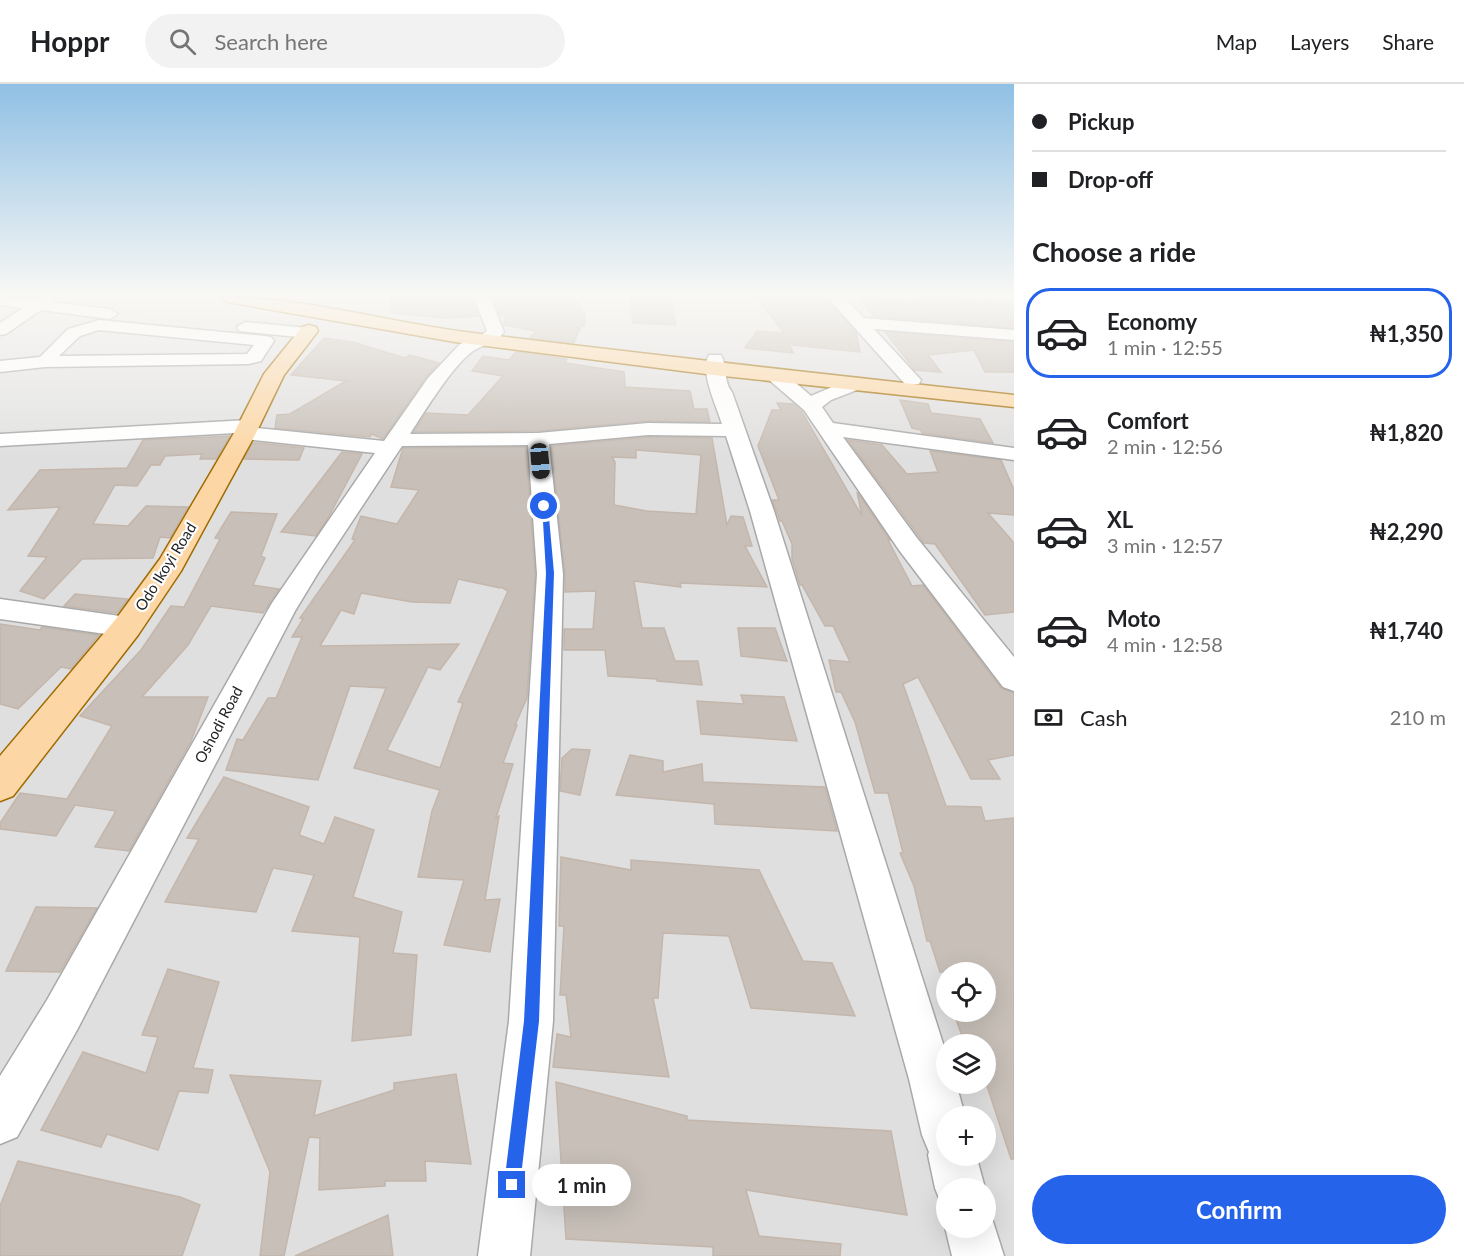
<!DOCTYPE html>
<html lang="en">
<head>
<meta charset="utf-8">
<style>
	:root { --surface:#fff; --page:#f2f2f2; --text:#202124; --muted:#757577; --line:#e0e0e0; --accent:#2563eb }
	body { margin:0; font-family:Lato,sans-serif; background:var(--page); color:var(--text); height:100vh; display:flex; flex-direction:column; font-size:22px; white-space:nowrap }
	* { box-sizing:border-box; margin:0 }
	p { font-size:20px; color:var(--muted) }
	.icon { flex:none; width:33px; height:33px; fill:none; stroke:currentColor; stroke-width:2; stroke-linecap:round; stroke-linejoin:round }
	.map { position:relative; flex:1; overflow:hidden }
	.drawer { display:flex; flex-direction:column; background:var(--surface); width:450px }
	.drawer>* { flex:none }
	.guide { display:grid; align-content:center; height:132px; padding:0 18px; background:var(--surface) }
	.buttons { position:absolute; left:936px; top:878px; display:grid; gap:12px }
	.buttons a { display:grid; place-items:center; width:60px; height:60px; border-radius:50%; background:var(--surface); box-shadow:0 6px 24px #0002; font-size:30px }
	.end { position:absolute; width:27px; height:27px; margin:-14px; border:8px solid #2563eb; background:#fff; box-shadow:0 0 0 3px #fff }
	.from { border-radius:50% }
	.bubble { position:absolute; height:42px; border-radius:21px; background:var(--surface); box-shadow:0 6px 24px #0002; font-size:20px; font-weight:700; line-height:42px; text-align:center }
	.car { position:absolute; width:18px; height:36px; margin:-18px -9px; border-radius:8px; box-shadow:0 0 4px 2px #0007; background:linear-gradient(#222 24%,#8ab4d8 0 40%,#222 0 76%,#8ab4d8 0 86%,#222 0) }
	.guide b { display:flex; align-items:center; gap:21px; height:57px; font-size:22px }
	.guide b+b { border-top:2px solid var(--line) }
	.guide i { width:15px; height:15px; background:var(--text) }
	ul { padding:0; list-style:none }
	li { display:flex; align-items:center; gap:18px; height:90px; margin:0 12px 9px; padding:0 6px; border:3px solid transparent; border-radius:24px }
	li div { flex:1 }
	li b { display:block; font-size:22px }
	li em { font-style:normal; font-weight:700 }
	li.current { border-color:var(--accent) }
	li>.icon { width:54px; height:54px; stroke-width:1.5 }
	h2 { padding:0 18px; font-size:27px; line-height:72px }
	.pay { display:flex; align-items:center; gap:15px; height:66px; padding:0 18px; font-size:22px }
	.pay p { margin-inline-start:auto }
	.primary-button { display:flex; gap:12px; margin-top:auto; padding:12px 18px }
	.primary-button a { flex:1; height:69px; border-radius:36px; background:var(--accent); color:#fff; font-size:24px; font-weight:700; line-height:69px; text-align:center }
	header { display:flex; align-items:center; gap:36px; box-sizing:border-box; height:84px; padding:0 30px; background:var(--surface); border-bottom:2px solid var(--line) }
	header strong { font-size:28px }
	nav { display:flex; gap:33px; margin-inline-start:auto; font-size:21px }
	.search { width:420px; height:54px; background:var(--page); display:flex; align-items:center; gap:15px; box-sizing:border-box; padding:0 21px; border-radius:33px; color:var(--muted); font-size:22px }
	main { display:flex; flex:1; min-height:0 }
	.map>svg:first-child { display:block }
	.residential { fill:#e0dfdf; fill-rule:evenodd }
	.parking { fill:#e2e2e2 }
	.building { fill:#c7bfb8; stroke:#c4b6ab; stroke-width:1.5; fill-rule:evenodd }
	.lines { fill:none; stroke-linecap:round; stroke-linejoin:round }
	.minor-casing { stroke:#a9a9a9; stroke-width:3 }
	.major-casing { stroke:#a06b00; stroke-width:3 }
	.minor { fill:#fff; fill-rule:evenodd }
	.major { fill:#fcd6a4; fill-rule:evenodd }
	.route { fill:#2563eb }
	.labels { text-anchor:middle; stroke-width:4.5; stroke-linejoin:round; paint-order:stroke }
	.street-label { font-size:15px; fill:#222; stroke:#fff }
</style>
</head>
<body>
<header>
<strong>Hoppr</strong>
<div class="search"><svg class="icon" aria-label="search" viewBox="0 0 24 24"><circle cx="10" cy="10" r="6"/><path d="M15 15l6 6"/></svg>Search here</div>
<nav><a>Map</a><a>Layers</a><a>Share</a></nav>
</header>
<main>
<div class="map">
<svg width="1014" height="1172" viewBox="0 0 1014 1172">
	<rect width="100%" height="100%" fill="#f2efe9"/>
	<path class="residential" d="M0,213H1014V1172H0ZM946,888H986V927H946ZM946,960H986V999H946ZM946,1032H986V1071H946ZM946,1104H986V1143H946Z"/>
	<path class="parking" d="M43,225L305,251L244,336L135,343L0,346V258Z"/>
	<g class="building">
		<path d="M391,213H472L479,232L445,234L391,229Z"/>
		<path d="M493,213H574L585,231L584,242H581L574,259L530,254L536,247L504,241L505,230L499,231Z"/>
		<path d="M630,213H670L676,241L633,239Z"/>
		<path d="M756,213H825L856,248L860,268L793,261L788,255L793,269L745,264L757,247L784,249Z"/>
		<path d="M917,213L1014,218V244L873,232L859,214L924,218Z"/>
		<path d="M885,248L1014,258V288H985L974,266L928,271L941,288L915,286Z"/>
		<path d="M324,254L352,258L405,274L410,271L439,279L426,293L383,355L372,350L370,353L275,344L277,331L290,330L346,297L291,291Z"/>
		<path d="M516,268L567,275L565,279L624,288L625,303L690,307L694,325H707L710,338L648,337L538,347L414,348L426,329L468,331L503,292L472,287L483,272L509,276Z"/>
		<path d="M900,316L928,320L931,329L980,335L993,359L922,349L921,346L912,344Z"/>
		<path d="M777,319L793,320L802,328L862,432L857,408L890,456H888L912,502L923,501L1001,604L1014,609V671L988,676L1000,695H971L918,593L903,600L946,722L981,723L985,737L1014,734V1075H1011L986,999V960H965L953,927H986V888H940L930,857H927L914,802L900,769H903L888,709H875L855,638L841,608H836L829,576L850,578L833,542H825L802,501H800L792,475V460L782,437H780L772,416H779L758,362L772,326H781Z"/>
		<path d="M230,352L216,375H200L202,370L165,372L160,381H151L137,402L115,401L93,440L128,442L146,422L188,423L170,454L160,453L153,474L82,475L44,515L20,507L47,473L28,472L60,423L8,426L40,386L127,384L143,356Z"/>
		<path d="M648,353L712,354L727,441L731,432L743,433L752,462H745L767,503L680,499L681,503L634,497L642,544H664L675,577H698L702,601L657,597V595L608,592L605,566H564V545H593L596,507L565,508V490L551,362ZM636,366L701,371L696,430L647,427L614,421L615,378L612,373L636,374Z"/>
		<path d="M848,356L882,361L907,390L938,388L930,367L1001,376L1014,406V431L988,429L1014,459V528L985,531L935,460L924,459Z"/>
		<path d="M253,359H258L304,364L299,376L244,375Z"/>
		<path d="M526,363L535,490L527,614L515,641H517L503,679L513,680L496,734L499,732L485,816L500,815L490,868L444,861L464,796L418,793L432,727L440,706L354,684L386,604L350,602L318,696L226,686L237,655L243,656L268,614H276L302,553H292L303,535L300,534L355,456L352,455L361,432L397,440L419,406L391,403L403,364ZM458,495L500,504L501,503L508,507L458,618L463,619L440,684L387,666L428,583L440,586L459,560L320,562L341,526L354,530L361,509L412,518L450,519Z"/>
		<path d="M342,368L362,370L328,434L316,452L281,448Z"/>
		<path d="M231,428L277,430L261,472L265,474L253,501L279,505L263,529L211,522L188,561L142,613H208L191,657L129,767L95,763L116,727L75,721L56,752L0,745V739L20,709L67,715L112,642L80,632L141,566L171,522L184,523L220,455L215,454Z"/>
		<path d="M75,510L128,515L117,529L64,522Z"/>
		<path d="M0,540L40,546L42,543L99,551L71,585L61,583L18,625L0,620Z"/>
		<path d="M738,544H775L787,577L741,572Z"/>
		<path d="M741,611L784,613L797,657L701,650L697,617L744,620Z"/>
		<path d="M572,665L590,666L580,711L560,707L562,674Z"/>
		<path d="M630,671L663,677V688L702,680L703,698L825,703L837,747L715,740L714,720L616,711Z"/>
		<path d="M224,693L309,723L299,751L324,760L335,733L374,746L353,813L402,828L393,869L417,871L411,951L352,957L360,853L292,847L314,791L273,784L256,828L165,818L199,755L187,754Z"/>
		<path d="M561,773L631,786V776L759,786L803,877L832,879L855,932L751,924L729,852L663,849L658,914H653L669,993L553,983L557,950L571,953L566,911H560L564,842H559Z"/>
		<path d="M36,823L97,824L60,888L6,887Z"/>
		<path d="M168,885L219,898L193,984L213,986L208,1009L179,1007L158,1066L107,1050L101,1063L41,1046L83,968L146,989L158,953L142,951Z"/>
		<path d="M456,990L471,1080L425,1077L426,1097H385V1102L319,1106L320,1054L309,1053L284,1172H260L270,1088L230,991L321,997L314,1032L394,1006V999Z"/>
		<path d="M556,998L687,1032V1036L891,1047L907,1131L746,1106L759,1152L841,1160L840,1172H713V1163L566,1155Z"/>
		<path d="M18,1077L180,1113L200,1121L182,1172H0V1122Z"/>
		<path d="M388,1131L393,1172H295Z"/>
	</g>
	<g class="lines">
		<g class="minor-casing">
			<g id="minor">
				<path d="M0,213L35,216L38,213H51L52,218L110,225L118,230L110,235L41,226L6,250L0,251V239L23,224L0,221Z"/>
				<path d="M474,213H490L504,248C496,260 484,260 473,267C453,281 424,328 410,350L538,349L648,339L722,340C717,323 699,287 709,271H721C728,283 723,297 732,308L774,427L946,969V999H956L965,1032H946V1071H976L985,1104H946V1123L942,1122L935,1104L928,1071L929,1068L922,1051L909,995L750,427L726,352L648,351L549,360L563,490L553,937L530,1172H478L509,937L537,490L528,361L402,362L318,489L295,527L77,946L17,1053L0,1060V992L47,916L272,519L375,369L245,355L238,353L235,349L0,362V350L248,336L255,338L258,342L257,344L384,357L428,294L460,260L480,252L487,247Z"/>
				<path d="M827,213H844L864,234L1014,246V256L874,245L921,296L919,300H905Z"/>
				<path d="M99,236L265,252L271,253L274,257L261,277L249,280L45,283L0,288V277L40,273L68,245ZM99,246L254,261L247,270L59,272L80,252Z"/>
				<path d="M245,238L307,244L313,245L315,249L313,253L307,254L239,247L237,243Z"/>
				<path d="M775,285L782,287L811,312L848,296H862L864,300L862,304L831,316L822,323L833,339L1014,364V376L843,353L917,454L1014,573V607L1003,603L899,466L804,326L768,295L766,291L768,287Z"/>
				<path d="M0,515L127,533L137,536L141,543L137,550L127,553L0,535Z"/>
				<path d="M986,1123L989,1125L1004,1172H952L945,1143L946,1140V1143H986Z"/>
			</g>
		</g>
		<g class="major-casing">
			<g id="major">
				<path d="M219,213C302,213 383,237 465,248C648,271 831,291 1014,311V323L714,291L455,258L227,218Z"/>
				<path d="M309,241L316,243L318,247L284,291L256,349L181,487L138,551L13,712L0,717V672L116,535L160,475L234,349L264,290L302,243Z"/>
			</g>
		</g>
		<use href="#minor" class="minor"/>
		<use href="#major" class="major"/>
	</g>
	<linearGradient id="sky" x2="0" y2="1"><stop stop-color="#8fc0e4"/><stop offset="0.56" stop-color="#f9f8f5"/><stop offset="1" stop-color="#f9f8f5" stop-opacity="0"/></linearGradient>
	<rect width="1014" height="377" fill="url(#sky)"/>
	<path class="route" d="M542,420L548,422L554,489L539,937L520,1101L518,1107L512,1110L506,1107L504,1101L524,937L546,489Z"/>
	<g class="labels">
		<g class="street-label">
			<text transform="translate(166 483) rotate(-58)" y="5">Odo Ikoyi Road</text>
			<text transform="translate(219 641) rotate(-62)" y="5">Oshodi Road</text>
		</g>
	</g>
</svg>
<div class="buttons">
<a><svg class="icon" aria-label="locate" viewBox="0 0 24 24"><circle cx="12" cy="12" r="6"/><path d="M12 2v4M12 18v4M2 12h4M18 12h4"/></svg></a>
<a><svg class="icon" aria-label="layers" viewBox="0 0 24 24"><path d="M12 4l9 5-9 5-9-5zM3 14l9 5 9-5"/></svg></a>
<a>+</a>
<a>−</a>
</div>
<i class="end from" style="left:544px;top:422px"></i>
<i class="end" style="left:512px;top:1101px"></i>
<div class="bubble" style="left:532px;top:1080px;width:99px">1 min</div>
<i class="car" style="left:540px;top:377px;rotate:175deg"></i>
</div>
<section class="drawer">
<div class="guide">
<b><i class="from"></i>Pickup</b>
<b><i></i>Drop-off</b>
</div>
<h2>Choose a ride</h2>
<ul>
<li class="current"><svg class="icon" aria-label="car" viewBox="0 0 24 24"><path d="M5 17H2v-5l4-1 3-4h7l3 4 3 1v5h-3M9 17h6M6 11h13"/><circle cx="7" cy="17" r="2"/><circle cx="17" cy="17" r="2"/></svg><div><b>Economy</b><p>1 min · 12:55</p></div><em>₦1,350</em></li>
<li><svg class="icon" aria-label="car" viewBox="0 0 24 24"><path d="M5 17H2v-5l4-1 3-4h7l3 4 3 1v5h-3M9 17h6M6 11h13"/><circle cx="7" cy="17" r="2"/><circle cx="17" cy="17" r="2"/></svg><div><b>Comfort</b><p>2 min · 12:56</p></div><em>₦1,820</em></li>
<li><svg class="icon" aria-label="car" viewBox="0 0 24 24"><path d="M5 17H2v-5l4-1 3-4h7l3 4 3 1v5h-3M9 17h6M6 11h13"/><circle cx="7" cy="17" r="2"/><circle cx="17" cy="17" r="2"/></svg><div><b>XL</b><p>3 min · 12:57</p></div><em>₦2,290</em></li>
<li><svg class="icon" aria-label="car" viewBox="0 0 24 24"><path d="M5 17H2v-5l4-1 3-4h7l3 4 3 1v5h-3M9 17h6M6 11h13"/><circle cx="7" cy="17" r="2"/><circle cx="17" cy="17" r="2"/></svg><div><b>Moto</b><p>4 min · 12:58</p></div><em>₦1,740</em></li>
</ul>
<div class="pay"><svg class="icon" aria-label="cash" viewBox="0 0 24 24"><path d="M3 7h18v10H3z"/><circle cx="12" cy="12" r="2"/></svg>Cash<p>210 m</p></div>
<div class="primary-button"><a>Confirm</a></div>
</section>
</main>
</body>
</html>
